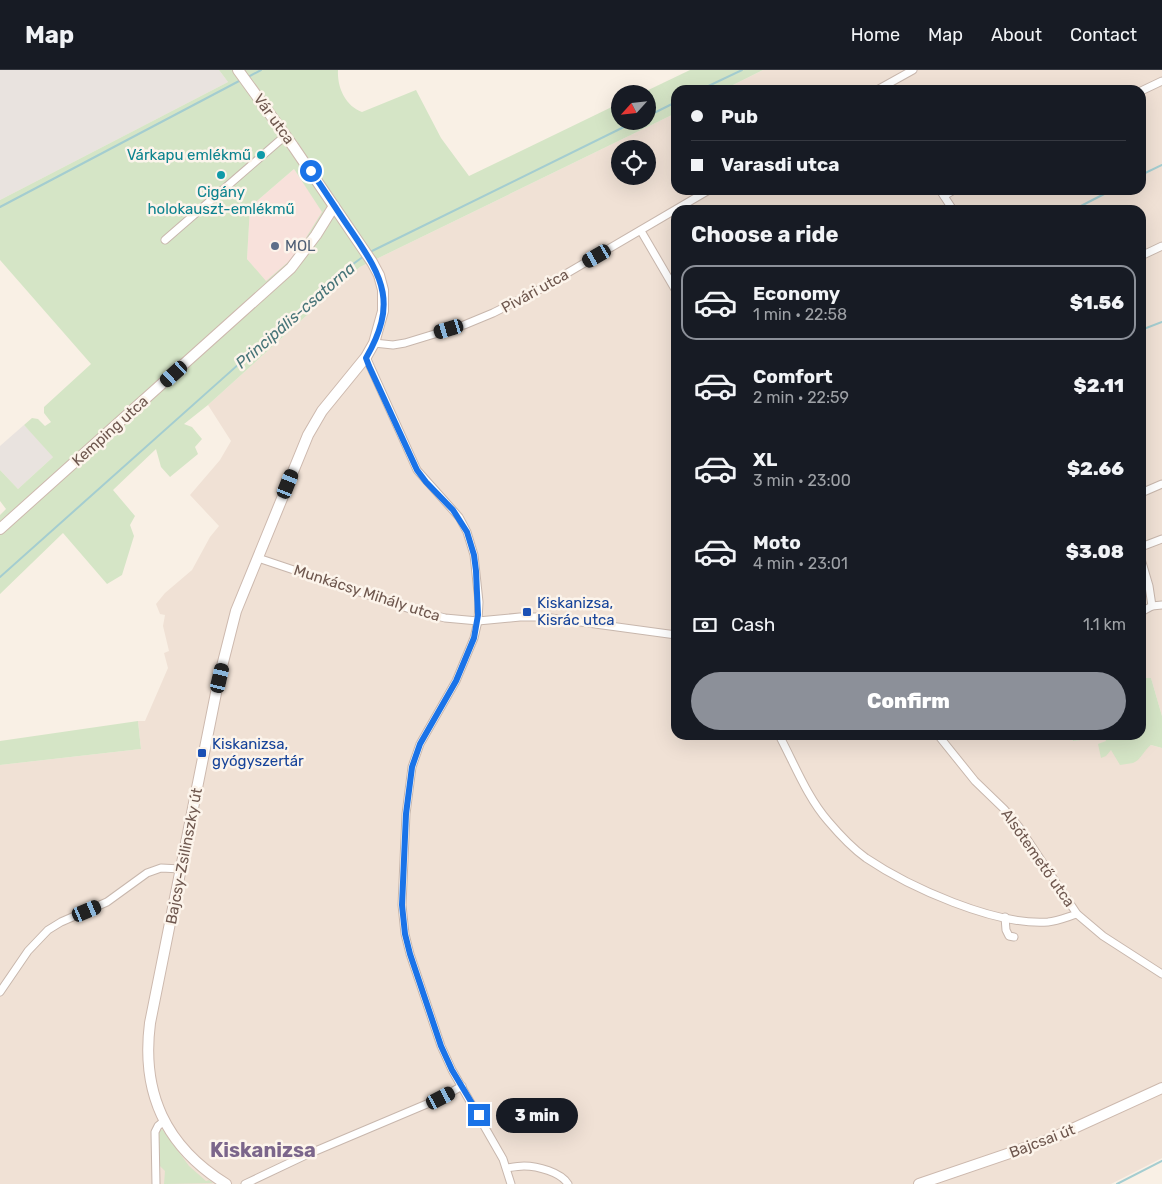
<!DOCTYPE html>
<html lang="en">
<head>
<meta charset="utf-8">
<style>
	:root { --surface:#171b24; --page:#242831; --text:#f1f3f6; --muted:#9ea1a6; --line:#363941; --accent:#8c9099 }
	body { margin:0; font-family:Rubik,sans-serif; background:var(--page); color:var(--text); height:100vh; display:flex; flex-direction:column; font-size:19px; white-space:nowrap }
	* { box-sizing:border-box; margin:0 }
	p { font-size:16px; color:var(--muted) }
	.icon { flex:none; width:28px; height:28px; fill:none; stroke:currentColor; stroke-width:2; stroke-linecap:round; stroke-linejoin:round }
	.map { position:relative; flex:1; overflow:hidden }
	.drawer { position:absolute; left:671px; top:135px; width:475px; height:535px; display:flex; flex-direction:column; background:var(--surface); border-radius:15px; box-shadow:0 5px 20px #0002 }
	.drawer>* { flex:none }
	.top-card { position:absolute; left:671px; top:15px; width:475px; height:110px; border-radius:15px; box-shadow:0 5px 20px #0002; display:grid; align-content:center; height:110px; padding:0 20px; background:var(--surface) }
	.needle { width:32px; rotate:243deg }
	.fabs { position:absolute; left:611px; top:15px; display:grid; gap:10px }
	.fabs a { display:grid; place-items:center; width:45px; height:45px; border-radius:50%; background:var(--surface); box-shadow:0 5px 20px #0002; font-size:25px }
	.end { position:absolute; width:22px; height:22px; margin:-11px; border:6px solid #1a73e8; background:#fff; box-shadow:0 0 0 2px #fff }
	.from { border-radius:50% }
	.bubble { position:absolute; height:35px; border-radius:18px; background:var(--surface); box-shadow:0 5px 20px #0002; font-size:16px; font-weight:800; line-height:35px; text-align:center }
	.car { position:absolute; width:15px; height:30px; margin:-15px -8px; border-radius:6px; box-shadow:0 0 4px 1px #0007; background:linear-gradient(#222 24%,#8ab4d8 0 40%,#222 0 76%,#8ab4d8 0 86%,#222 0) }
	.top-card b { display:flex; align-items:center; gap:18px; height:48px; font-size:19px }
	.top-card b+b { border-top:1px solid var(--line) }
	.top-card i { width:12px; height:12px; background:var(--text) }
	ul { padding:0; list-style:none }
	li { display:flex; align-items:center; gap:15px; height:75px; margin:0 10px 8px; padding:0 10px; border:2px solid transparent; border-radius:15px }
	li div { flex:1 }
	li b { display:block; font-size:19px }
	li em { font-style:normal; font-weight:800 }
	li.active { border-color:var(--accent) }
	li>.icon { width:45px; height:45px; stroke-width:1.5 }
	h2 { padding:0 20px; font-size:22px; line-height:60px }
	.pay { display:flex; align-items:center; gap:12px; height:55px; padding:0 20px; font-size:19px }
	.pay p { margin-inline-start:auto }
	.primary-button { display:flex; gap:10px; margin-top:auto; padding:10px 20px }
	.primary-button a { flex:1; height:58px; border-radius:30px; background:var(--accent); color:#fff; font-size:20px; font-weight:800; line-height:58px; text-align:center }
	header { display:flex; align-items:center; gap:30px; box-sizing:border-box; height:70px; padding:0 25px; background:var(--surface); border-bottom:1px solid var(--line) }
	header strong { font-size:24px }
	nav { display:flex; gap:28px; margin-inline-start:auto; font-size:18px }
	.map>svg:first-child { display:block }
	.residential { fill:#f0e1d5; fill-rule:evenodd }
	.commercial { fill:#f8e1db }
	.industrial { fill:#e9e3df }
	.green { fill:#d5e5c6; fill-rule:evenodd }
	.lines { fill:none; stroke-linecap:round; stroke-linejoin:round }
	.stream { stroke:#a4cdd0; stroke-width:2 }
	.street-casing { stroke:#c8b7ad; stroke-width:9 }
	.secondary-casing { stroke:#cdb9ae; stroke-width:12 }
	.street { stroke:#fff; stroke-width:7 }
	.secondary { stroke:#fff; stroke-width:10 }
	.route { stroke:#1a73e8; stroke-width:6 }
	.culture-dot { fill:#0f9aa8; stroke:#fcf4eb; stroke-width:2 }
	.service-dot { fill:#5c6f8a; stroke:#fcf4eb; stroke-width:2 }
	.transit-dot { fill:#1a4fb4; stroke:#fcf4eb; stroke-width:2 }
	.labels { text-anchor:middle; stroke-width:5; stroke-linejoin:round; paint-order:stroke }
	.street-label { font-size:15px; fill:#6e574e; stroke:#fcf4eb }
	.culture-label { font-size:15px; fill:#0d838f; stroke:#fcf4eb; text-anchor:end }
	.service-label { font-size:15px; fill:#4e5e75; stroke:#fcf4eb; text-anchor:start }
	.transit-label { font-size:15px; fill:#164399; stroke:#fcf4eb; text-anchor:start }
	.water-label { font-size:16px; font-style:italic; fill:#477478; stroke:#fcf4eb }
	.district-label { font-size:20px; font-weight:bold; fill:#7b668b; stroke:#fcf4eb }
</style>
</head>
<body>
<header>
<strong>Map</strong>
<nav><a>Home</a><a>Map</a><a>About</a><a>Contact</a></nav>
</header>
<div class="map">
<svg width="1162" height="1114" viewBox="0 0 1162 1114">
	<rect width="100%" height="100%" fill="#f9f0e5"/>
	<path class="residential" d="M763,0H1162V646L1151,608H1141V140H676V665H1071L1073,671L1104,666L1110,680L1141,686L1146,678L1151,675L1162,678V1088L1111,1114H0V695L141,679L138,651H145L168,598L164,583L169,581L163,556L165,545L160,544L156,534L165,523L192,500L210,467L219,456L190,425L220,390L231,371L208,335L360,197L676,43V120H1141V20H723ZM620,79H648V106H620Z"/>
	<path class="commercial" d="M294,99L323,142L294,187L266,212L247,189L250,137Z"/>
	<g class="industrial">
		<path d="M0,0H219L228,12L0,130Z"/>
		<path d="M24,355L54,386L18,419L0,400V376Z"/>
	</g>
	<g class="green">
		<path d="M219,0H338C337,17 345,36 362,42L416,20L441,68L469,106L620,33V51H648V24H640L690,0H763L723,20H676V43L360,197L208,335L184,354L192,357L202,369L195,377L198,384L170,407L161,397L156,379L113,420L135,446L130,455L134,466L122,505L107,514L63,463L0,524V445L6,439L0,431V400L18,419L53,387L24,355L32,348L38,349L45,356L51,352L44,343V337L91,294L0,190V130L228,12ZM294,99L322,142L294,187L266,211L247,189L250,137Z"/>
		<path d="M1141,608H1151L1162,646V678L1151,675C1144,680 1141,690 1133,693C1129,694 1124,694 1120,695L1111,680L1106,686L1101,688L1098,674L1106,671L1104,667L1073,671L1071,665H1141Z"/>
		<path d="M138,651L141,679L0,695V671Z"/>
		<path d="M162,1059L189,1096L206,1111L209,1110L213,1113L164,1114L165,1101L158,1094L157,1065Z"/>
	</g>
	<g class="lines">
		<g class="stream">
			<path d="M248,7L261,0"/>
			<path d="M700,20L742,0"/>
			<path d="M648,46L676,32"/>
			<path d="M1141,105L1162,95"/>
			<path d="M0,137L241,10"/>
			<path d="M1073,140L1112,120"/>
			<path d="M370,182L636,51"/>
			<path d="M1141,260L1162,252"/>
			<path d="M0,507L341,203L364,186"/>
			<path d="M1117,1114L1162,1091"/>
		</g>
		<g class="street-casing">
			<g id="street">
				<path d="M877,20L913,0"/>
				<path d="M1141,21L1162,11"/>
				<path d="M940,120L953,140"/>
				<path d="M944,126L954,120"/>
				<path d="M641,161L676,221"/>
				<path d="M165,170L286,65"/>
				<path d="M1141,186L1162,176"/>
				<path d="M374,273L393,275L405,273L464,255L493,243L535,222L709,120"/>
				<path d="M366,287L417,400L459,447L467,462L474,485L479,532L478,551L474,568L456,611L420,674L412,697L406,744L402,835L405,864L410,884L441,976L452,1000L503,1089L511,1114"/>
				<path d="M1141,423L1162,414"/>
				<path d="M1141,477L1162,469"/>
				<path d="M258,488L410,539L445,548L478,551L520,547H544L676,565"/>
				<path d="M1141,489L1149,516L1152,536"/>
				<path d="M1141,542L1152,536L1162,535"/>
				<path d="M779,665C794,693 807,727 828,751C839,764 852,778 866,788C909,817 995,856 1048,852C1058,851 1067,847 1077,844"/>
				<path d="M938,665L975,711L1004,739L1019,757L1077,844L1103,866L1162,904"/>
				<path d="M1005,847L1006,860L1009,866L1014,867"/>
				<path d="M0,922L28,881L48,860L61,852L107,832L147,803L161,798L181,799"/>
				<path d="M507,1098C513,1097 518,1096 524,1096C537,1096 561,1102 568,1114"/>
				<path d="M156,1114L155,1062L158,1056L164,1051"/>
				<path d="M245,1114L306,1085L441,1028L462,1016"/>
			</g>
		</g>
		<g class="secondary-casing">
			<g id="secondary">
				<path d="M0,459L291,198L316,165L334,136"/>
				<path d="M226,1114C165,1076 141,1023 150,953L219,608L236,541L308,365L322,341L366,287L374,273L383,241V220L379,205L372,192L293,76L238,0"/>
				<path d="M919,1114L1048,1070L1162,1018"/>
			</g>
		</g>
		<use href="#street" class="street"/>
		<use href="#secondary" class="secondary"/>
	</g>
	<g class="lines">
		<path class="route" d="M311,101C325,121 338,142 352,162C384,209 397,234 366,288L369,296L417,400L426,412L453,440L467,462L474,485L476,501L478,545L474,568L456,611L420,674L412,697L406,744L402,835L405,864L410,884L441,976L452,1000L479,1045"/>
	</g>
	<g class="culture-dot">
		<circle cx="261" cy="85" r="5"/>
		<circle cx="221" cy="105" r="5"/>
	</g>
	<circle class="service-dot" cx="275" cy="176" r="5"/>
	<g class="transit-dot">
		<rect x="522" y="537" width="10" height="10" rx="2.5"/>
		<rect x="197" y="678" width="10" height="10" rx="2.5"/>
	</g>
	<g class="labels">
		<g class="street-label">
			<text transform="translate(274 49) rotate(54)" y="5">Vár utca</text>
			<text transform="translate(535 221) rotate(-29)" y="5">Pivári utca</text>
			<text transform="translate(110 361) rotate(-42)" y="5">Kemping utca</text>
			<text transform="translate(367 523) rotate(18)" y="5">Munkácsy Mihály utca</text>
			<text transform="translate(184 786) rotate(-79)" y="5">Bajcsy-Zsilinszky út</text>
			<text transform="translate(1038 788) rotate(55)" y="5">Alsótemető utca</text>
			<text transform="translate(1042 1071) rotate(-21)" y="5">Bajcsai út</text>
		</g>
		<g class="culture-label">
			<text x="251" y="90">Várkapu emlékmű</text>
			<text x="221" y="127" text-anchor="middle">Cigány<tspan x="221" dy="17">holokauszt-emlékmű</tspan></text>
		</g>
		<g class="service-label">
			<text x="285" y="181">MOL</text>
		</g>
		<g class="transit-label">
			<text x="537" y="538">Kiskanizsa,<tspan x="537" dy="17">Kisrác utca</tspan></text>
			<text x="212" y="679">Kiskanizsa,<tspan x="212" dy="17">gyógyszertár</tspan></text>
		</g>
		<g class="water-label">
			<text transform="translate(295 245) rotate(-41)" y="6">Principális-csatorna</text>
		</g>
		<g class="district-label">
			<text x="263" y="1087">Kiskanizsa</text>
		</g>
	</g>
</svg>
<div class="fabs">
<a><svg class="needle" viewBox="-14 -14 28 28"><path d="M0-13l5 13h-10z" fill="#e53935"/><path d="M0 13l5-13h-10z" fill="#9ea1a6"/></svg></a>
<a><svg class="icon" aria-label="locate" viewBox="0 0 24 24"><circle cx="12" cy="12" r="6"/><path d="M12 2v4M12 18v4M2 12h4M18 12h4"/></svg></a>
</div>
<i class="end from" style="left:311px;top:101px"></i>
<i class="end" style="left:479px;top:1045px"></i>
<div class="bubble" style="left:496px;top:1028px;width:82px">3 min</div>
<i class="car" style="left:597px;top:186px;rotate:240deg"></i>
<i class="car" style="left:449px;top:259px;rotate:253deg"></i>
<i class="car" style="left:174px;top:304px;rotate:228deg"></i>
<i class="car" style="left:288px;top:414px;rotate:22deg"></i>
<i class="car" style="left:220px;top:608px;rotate:13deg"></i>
<i class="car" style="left:87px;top:841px;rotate:67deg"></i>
<i class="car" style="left:441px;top:1028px;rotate:63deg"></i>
<div class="top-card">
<b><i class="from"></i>Pub</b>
<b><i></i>Varasdi utca</b>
</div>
<section class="drawer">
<h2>Choose a ride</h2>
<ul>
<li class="active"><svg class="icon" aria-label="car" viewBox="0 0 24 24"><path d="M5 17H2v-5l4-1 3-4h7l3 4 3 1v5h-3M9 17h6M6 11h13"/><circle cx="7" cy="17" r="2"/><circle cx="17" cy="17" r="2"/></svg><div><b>Economy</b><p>1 min · 22:58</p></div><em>$1.56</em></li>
<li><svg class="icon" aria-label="car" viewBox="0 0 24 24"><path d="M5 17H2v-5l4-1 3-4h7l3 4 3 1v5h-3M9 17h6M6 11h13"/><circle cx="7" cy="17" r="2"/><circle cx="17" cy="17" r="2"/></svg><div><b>Comfort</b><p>2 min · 22:59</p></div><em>$2.11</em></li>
<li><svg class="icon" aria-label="car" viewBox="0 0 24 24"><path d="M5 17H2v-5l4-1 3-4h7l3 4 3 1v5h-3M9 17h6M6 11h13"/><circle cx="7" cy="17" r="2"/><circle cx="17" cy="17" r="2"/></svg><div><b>XL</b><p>3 min · 23:00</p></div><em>$2.66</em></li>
<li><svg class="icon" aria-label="car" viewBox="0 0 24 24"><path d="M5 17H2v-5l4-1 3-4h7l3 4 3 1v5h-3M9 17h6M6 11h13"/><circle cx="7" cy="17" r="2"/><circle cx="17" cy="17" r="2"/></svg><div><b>Moto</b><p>4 min · 23:01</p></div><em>$3.08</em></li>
</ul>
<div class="pay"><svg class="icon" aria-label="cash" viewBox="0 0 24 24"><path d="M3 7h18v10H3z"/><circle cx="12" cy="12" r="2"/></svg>Cash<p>1.1 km</p></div>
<div class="primary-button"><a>Confirm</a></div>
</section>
</div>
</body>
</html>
